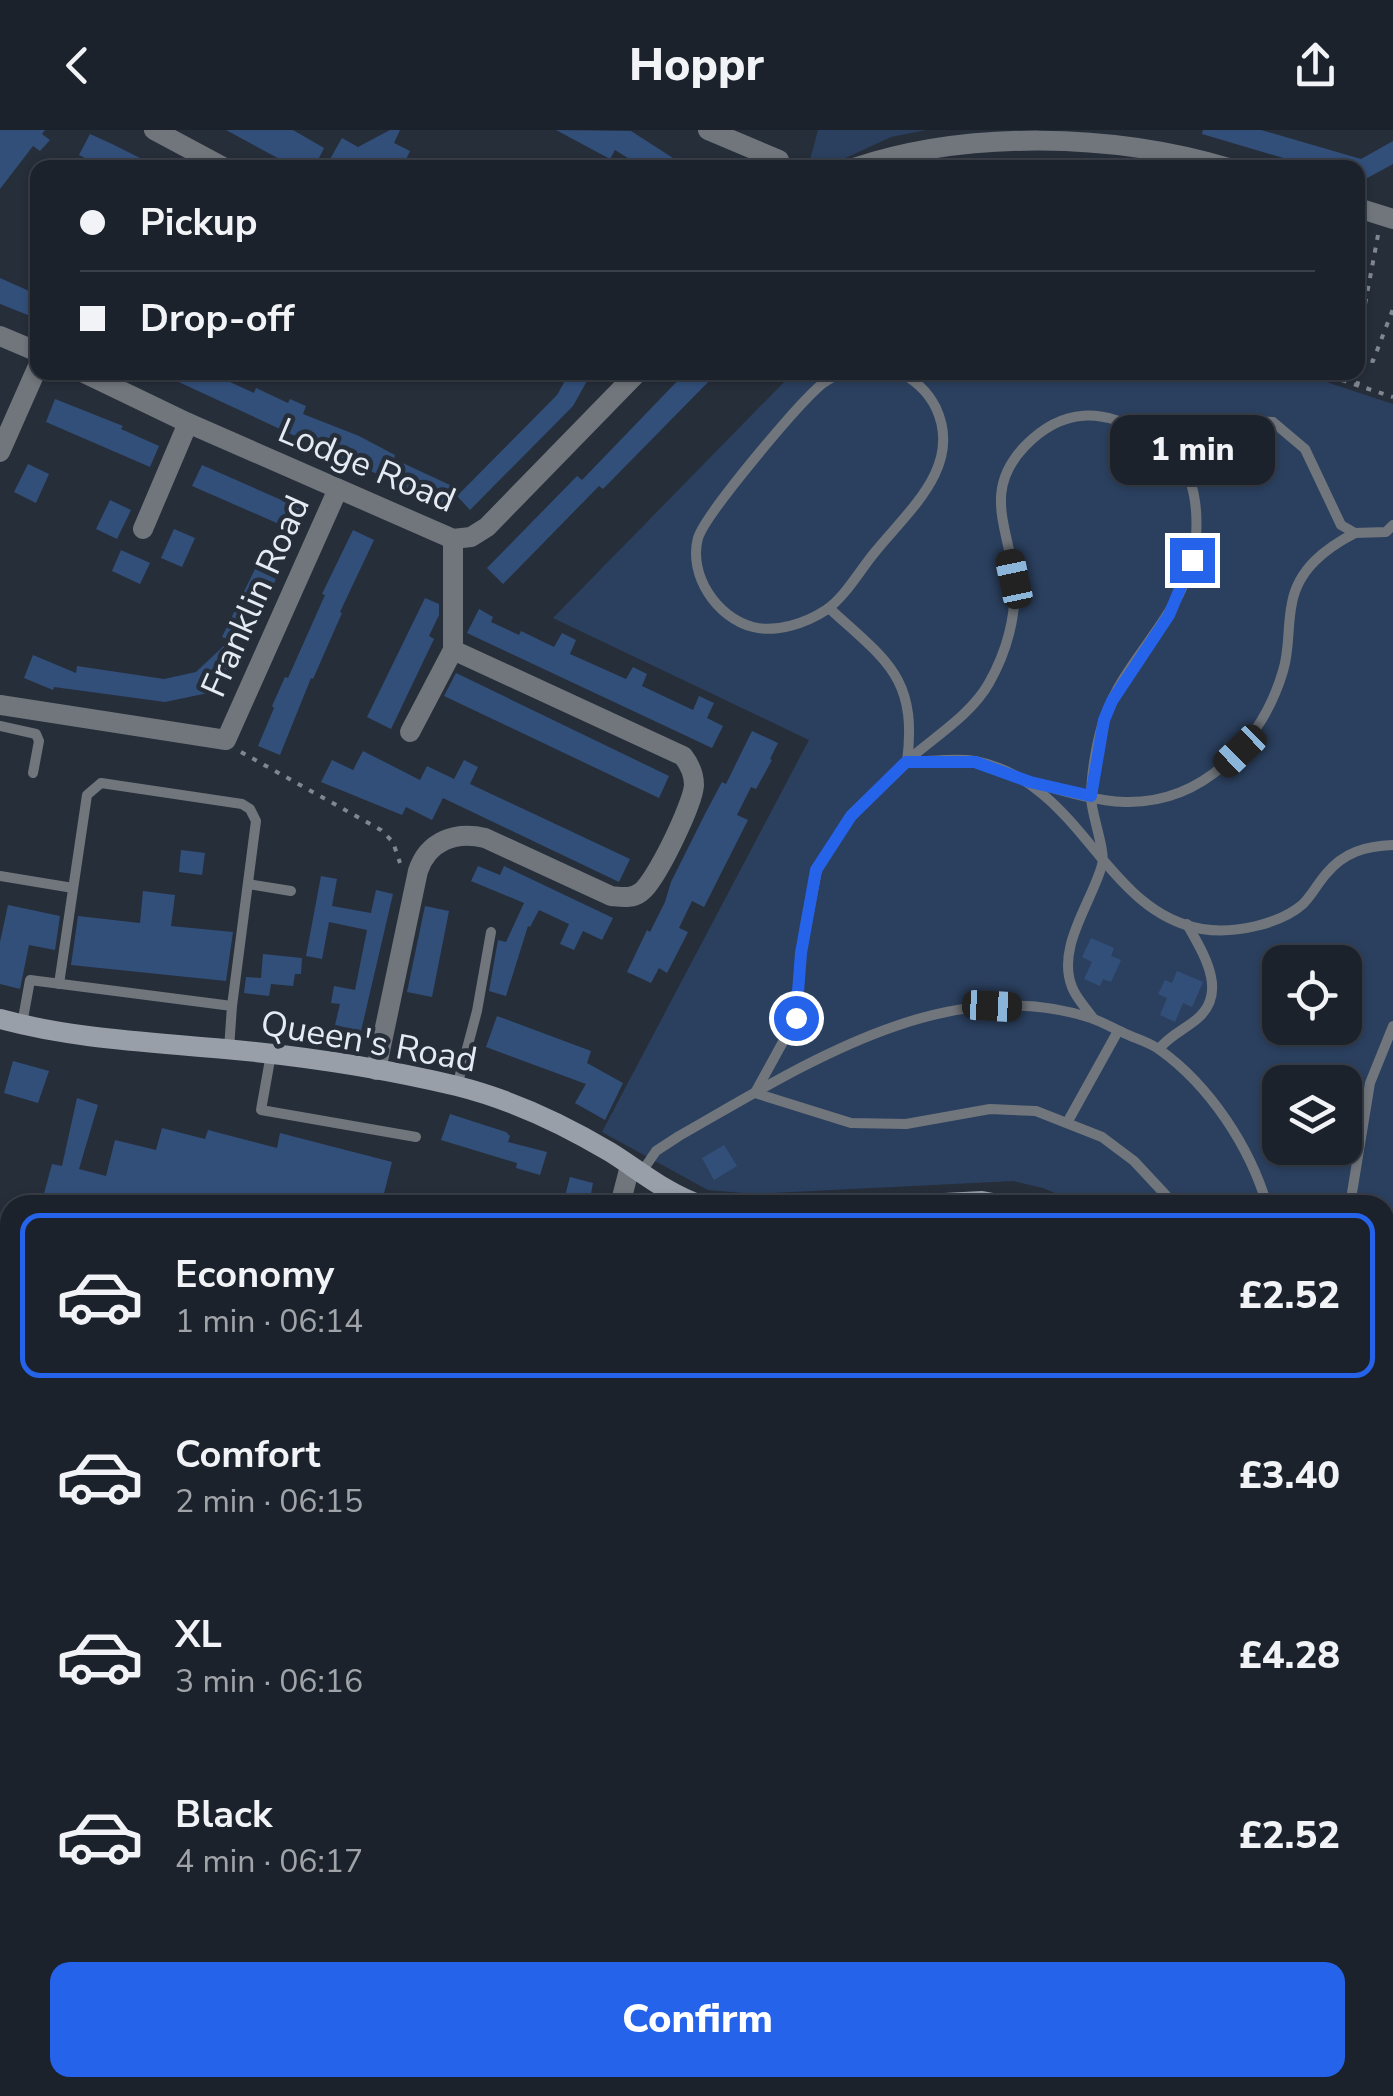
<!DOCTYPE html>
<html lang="en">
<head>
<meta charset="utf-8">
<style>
	:root { --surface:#1c222c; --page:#292f38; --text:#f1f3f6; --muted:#a0a4a9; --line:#3a3f48; --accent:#2563eb }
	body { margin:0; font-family:"Nunito Sans",sans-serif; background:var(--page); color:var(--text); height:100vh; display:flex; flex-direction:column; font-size:38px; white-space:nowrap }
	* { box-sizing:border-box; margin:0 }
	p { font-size:32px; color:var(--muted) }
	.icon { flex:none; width:55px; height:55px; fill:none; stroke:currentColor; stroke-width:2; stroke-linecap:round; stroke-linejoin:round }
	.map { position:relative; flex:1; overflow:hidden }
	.panel { position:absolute; left:0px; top:1065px; width:1395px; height:902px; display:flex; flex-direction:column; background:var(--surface); border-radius:30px 30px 0 0; box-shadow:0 2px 8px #0004,0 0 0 2px var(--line) }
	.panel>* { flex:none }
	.hud { position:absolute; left:30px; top:30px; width:1335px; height:220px; border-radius:20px; box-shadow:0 2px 8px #0004,0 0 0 2px var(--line); display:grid; align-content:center; height:220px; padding:0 50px; background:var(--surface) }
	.buttons { position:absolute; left:1262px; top:815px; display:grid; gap:20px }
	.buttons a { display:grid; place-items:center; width:100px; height:100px; border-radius:20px; background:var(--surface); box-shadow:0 2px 8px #0004,0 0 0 2px var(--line); font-size:50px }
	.end { position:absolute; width:45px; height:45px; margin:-22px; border:12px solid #2563eb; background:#fff; box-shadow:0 0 0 5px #fff }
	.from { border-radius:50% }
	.bubble { position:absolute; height:70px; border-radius:20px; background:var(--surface); box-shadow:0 2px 8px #0004,0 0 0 2px var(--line); font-size:32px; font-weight:800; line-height:70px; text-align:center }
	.car { position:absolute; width:30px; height:60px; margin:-30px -15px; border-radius:12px; box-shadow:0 0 8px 2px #0007; background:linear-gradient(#222 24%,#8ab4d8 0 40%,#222 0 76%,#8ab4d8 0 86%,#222 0) }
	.hud b { display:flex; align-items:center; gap:35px; height:95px; font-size:38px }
	.hud b+b { border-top:2px solid var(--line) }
	.hud i { width:25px; height:25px; background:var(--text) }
	ul { padding:18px 0 0; list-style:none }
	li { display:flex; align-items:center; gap:30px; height:165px; margin:0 20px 15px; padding:0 30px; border:5px solid transparent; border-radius:20px }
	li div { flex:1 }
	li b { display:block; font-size:38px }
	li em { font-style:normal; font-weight:800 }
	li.active { border-color:var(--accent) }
	li>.icon { width:90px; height:90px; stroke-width:1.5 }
	.action { display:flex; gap:20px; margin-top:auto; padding:20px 50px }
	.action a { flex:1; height:115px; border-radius:20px; background:var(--accent); color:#fff; font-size:40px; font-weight:800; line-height:115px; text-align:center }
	header { display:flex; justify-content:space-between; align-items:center; height:130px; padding:0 50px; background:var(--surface); font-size:45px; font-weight:800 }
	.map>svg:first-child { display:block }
	.green { fill:#2b405f; fill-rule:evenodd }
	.building { fill:#324f7a }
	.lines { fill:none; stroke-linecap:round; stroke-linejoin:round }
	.path { stroke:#808791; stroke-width:4; stroke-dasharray:5 8; stroke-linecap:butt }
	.lane { stroke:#71767c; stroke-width:10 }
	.street { stroke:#71767c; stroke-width:20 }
	.secondary { stroke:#989fa9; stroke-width:20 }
	.route { stroke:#2563eb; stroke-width:12 }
	.labels { text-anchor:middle; stroke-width:9; stroke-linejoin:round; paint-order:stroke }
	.street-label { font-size:35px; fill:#e5ebf3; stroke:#262e3a }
</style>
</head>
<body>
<header><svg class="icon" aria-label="back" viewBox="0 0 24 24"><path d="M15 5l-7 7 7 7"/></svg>Hoppr<svg class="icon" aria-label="share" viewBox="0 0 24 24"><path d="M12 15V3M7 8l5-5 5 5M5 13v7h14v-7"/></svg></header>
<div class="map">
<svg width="1393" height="1966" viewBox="0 0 1393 1966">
	<rect width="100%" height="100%" fill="#262e3a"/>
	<g class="green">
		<path d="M818,0H926L891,7L826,37H808Z"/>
		<path d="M1296,242L1393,274V1250L1390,1248L1385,1255V1075H1084L1043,1058L1013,1051L754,1064L708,1060L602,1002L809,610L553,488L793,243ZM1280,832H1345V898H1280ZM1280,952H1345V1018H1280Z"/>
	</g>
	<g class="building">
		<path d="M0,0H45L42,4L50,10L40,21L33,16L0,59Z"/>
		<path d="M226,0H293L324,18L314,38H296Z"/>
		<path d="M390,0H400L394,13L410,21L402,38H325L342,8L358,17Z"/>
		<path d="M556,0L631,1L673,28L667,38H644L615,20L610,29Z"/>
		<path d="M1203,0H1261L1361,29L1393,11V34L1362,51L1358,38H1317L1202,4Z"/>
		<path d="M90,4L110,13L160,38H104L79,25Z"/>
		<path d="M0,148L38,165V189L0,174Z"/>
		<path d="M157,242H208L254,263L256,258L288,273L290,269L306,276L303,284L359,306L395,325L394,329L450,355L442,374Z"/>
		<path d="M570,242H592L573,276L470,380L457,366L557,265Z"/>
		<path d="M686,242H718L603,359L599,356L503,454L487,438L577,346L582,350Z"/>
		<path d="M55,269L123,296L121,299L159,316L150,337L46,292Z"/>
		<path d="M28,334L49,344L36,373L14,362Z"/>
		<path d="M202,335L304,380L295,401L192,356Z"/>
		<path d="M110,370L131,380L117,409L96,399Z"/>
		<path d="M174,399L195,408L182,437L161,428Z"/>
		<path d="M353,400L374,410L340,482L342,483L313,549L311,548L280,625L258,616L274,578L272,576L285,547L288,548L325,465L322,464Z"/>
		<path d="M121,420L150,433L140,454L112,441Z"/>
		<path d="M255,439L276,449L237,532L239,535L208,563L165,572L54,557L53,560L24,548L33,525L76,543L77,536L164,549L196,542L230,510L222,507Z"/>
		<path d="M425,468L439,474V485L429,506L434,509L391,599L367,587Z"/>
		<path d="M479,479L493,487L491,492L519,505L521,501L554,517L562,503L576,510L570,524L626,549L633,537L647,544L642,556L693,580L699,566L714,573L707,588L723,596L712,618L467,503Z"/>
		<path d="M456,543L669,646L659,668L444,566Z"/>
		<path d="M752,601L778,613L770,629L772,630L756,659L751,657L737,685L748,690L704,777L692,771L679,798L688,802L684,810L667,843L659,838L651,853L627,842L647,800L650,802L665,772L671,752L705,684L722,652L726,654Z"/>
		<path d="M363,621L420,650L427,636L454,649L464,630L478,637L470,654L630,729L619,752L443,668L432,690L406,677L402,685L321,652L332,630L353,640Z"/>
		<path d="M181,720L205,723L202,745L179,742Z"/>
		<path d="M478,736L500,745L504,736L613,788L602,810L583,801L574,820L560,814L569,794L539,780L530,797L528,796L506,866L489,861L498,810L506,812L524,773L471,751Z"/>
		<path d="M321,746L337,749L332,776L371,783L376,760L393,764L361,901L335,895L340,874L331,873L334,856L355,860L367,800L329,792L322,829L306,826Z"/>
		<path d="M143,761L175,765L171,796L233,802L226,851L71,835L78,786L140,793Z"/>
		<path d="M8,775L60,786L55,820L29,815L20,859L0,854V812Z"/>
		<path d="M425,776L449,781L432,867L407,862Z"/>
		<path d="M1091,808L1114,818L1111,826L1121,830L1111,852L1103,849L1100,856L1084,849L1092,832L1082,827Z"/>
		<path d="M263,824L302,828L301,844H295L293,856L271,854L269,866L244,863L246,847L261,848Z"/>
		<path d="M1177,841L1203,852L1192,877L1183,873L1175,892L1160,885L1167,868L1158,864L1165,850L1172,853Z"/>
		<path d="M497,886L591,921L587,933L623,953L605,990L575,973L586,954L486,917Z"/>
		<path d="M13,931L49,941L38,973L4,963Z"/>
		<path d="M77,968L98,975L79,1039L106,1046L115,1010L156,1020L162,998L205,1009L208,1000L277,1018L280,1003L392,1032L381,1075H59L42,1071L52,1034L62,1036Z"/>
		<path d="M450,984L506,1002L510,1006L508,1012L547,1022L540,1045L516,1038L517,1033L441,1010Z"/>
		<path d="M724,1015L737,1036L714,1050L702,1028Z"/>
		<path d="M570,1047L593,1053L589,1075L563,1073Z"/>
	</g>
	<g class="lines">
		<g class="path">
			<path d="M1358,212L1378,105"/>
			<path d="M1358,227L1373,231L1393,179"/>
			<path d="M1317,242L1393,267"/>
			<path d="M1357,256L1364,228"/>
			<path d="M241,622L381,700L393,712L400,733"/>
		</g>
		<g class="lane">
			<path d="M842,242C835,246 828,249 822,254C799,273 706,383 698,408C688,445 717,488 753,497C777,503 806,493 826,480C845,467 860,440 875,422C909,380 963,336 936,278C928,262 914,249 898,242"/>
			<path d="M1170,316C1210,315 1231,288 1273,292L1305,319L1341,395L1355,403L1386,402L1393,395"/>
			<path d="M829,478C885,530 918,546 907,632"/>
			<path d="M0,596L36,604L39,611L33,643"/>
			<path d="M907,631C934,607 971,585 989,553C1006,523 1017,486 1014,451C1010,399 981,362 1025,316C1063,277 1103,278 1147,305C1159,312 1171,315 1178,326C1194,348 1198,379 1196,406C1192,478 1128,522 1105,586C1097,609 1091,644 1091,668C1092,687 1106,721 1102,735C1092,772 1056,817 1072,857C1076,868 1086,878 1093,888"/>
			<path d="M1035,653C1063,661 1096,671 1125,672C1203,674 1262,612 1283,541C1290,519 1287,496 1292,473C1298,439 1326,418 1355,403"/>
			<path d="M0,746L73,758"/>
			<path d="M248,754L291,761"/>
			<path d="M59,854L87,665L101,653L242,674L250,679L256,691L232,876"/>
			<path d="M22,894L30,850L232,876L229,919"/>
			<path d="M1159,919C1170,905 1184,900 1197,889C1229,862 1203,823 1187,794"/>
			<path d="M271,924L261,980L416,1007"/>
			<path d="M457,956L477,881L491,802"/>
			<path d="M1068,991L1118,901"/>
			<path d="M641,1043L656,1021L679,1006C801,937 945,840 1091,888C1103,892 1114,899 1126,904C1137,909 1151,913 1160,920C1210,956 1250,1017 1267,1075"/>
			<path d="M1175,1075L1134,1031L1102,1007L1036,981L990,979L906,994L851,993L755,963L796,888L801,823L817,740L851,685L907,632C929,632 953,627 975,631C1083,652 1102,781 1202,799C1233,804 1279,795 1303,774C1312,765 1318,753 1326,744C1344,722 1366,716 1393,715"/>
			<path d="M1350,1075L1370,953L1393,896"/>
			<path d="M1385,1103H1393"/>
			<path d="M0,1879L10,1880"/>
			<path d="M1385,1956H1393"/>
			<path d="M785,1958L786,1966"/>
			<path d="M1297,1958L1314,1966"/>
			<path d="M638,1966L663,1958"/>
			<path d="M798,1966L902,1958"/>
		</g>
		<g class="street">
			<path d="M154,0L225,38"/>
			<path d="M708,0L779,30"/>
			<path d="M854,38C968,0 1112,3 1229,38"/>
			<path d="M1358,78L1393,89"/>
			<path d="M0,206L38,222"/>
			<path d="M82,242L188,293L453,409L471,407L487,397L638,242"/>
			<path d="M0,322L38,236"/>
			<path d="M143,399L188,293"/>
			<path d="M0,575L226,610L338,359"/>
			<path d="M410,602L453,520"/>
			<path d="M376,940L418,741C428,711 455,701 485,708L611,766C622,767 632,769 641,762C656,751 693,674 694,655C694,643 690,635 683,626L453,520V409"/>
			<path d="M620,1075L630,1036"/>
			<path d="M1385,1387L1393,1384"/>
			<path d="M1385,1558L1393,1555"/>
			<path d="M0,1779H10"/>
			<path d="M671,1958L674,1966"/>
			<path d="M1357,1966L1361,1958"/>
		</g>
		<g class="secondary">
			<path d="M0,889C73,909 150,912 225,919C302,926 382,938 457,956C509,969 563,994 610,1022C639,1040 667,1064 701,1075"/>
			<path d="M907,1075L982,1071L1004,1075"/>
			<path d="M1385,1587L1393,1601"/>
			<path d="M1385,1802L1393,1801"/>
			<path d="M181,1966L220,1958"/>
		</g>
	</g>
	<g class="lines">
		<path class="route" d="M796,888L801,823L816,740L851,686L906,632H975L1030,652L1091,666L1104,590L1112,571L1169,485L1192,430"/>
	</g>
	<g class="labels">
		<g class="street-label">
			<text transform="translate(367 335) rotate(23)" y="12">Lodge Road</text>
			<text transform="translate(255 466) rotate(-66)" y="12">Franklin Road</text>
			<text transform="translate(369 911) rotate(10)" y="12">Queen's Road</text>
		</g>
	</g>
</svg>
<div class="buttons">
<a><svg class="icon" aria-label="locate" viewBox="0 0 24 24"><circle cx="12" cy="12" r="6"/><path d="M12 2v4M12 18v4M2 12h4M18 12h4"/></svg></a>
<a><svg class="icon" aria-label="layers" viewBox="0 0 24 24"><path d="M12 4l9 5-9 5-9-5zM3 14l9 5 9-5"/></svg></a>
</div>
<i class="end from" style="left:796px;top:888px"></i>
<i class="end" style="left:1192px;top:430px"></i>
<div class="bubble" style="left:1110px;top:285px;width:165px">1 min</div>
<i class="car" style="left:1014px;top:449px;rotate:348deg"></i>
<i class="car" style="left:1240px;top:621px;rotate:226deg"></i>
<i class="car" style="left:992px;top:876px;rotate:93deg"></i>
<div class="hud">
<b><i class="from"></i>Pickup</b>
<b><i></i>Drop-off</b>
</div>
<section class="panel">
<ul>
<li class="active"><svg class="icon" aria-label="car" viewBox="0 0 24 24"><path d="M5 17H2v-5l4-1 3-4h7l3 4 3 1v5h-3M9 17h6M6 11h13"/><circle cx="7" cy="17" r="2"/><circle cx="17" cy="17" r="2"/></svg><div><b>Economy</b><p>1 min · 06:14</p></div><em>£2.52</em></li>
<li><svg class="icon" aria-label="car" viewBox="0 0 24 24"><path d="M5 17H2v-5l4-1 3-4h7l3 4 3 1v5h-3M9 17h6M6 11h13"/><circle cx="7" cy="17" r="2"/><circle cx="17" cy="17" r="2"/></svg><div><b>Comfort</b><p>2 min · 06:15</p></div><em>£3.40</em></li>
<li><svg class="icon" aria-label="car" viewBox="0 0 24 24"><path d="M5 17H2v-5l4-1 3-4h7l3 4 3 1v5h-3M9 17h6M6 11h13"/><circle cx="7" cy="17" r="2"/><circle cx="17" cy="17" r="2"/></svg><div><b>XL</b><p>3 min · 06:16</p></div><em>£4.28</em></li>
<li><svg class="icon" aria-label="car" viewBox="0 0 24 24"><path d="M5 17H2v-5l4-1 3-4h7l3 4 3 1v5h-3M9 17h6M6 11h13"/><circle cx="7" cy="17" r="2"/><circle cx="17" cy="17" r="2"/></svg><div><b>Black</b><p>4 min · 06:17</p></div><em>£2.52</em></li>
</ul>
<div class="action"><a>Confirm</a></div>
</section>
</div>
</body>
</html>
